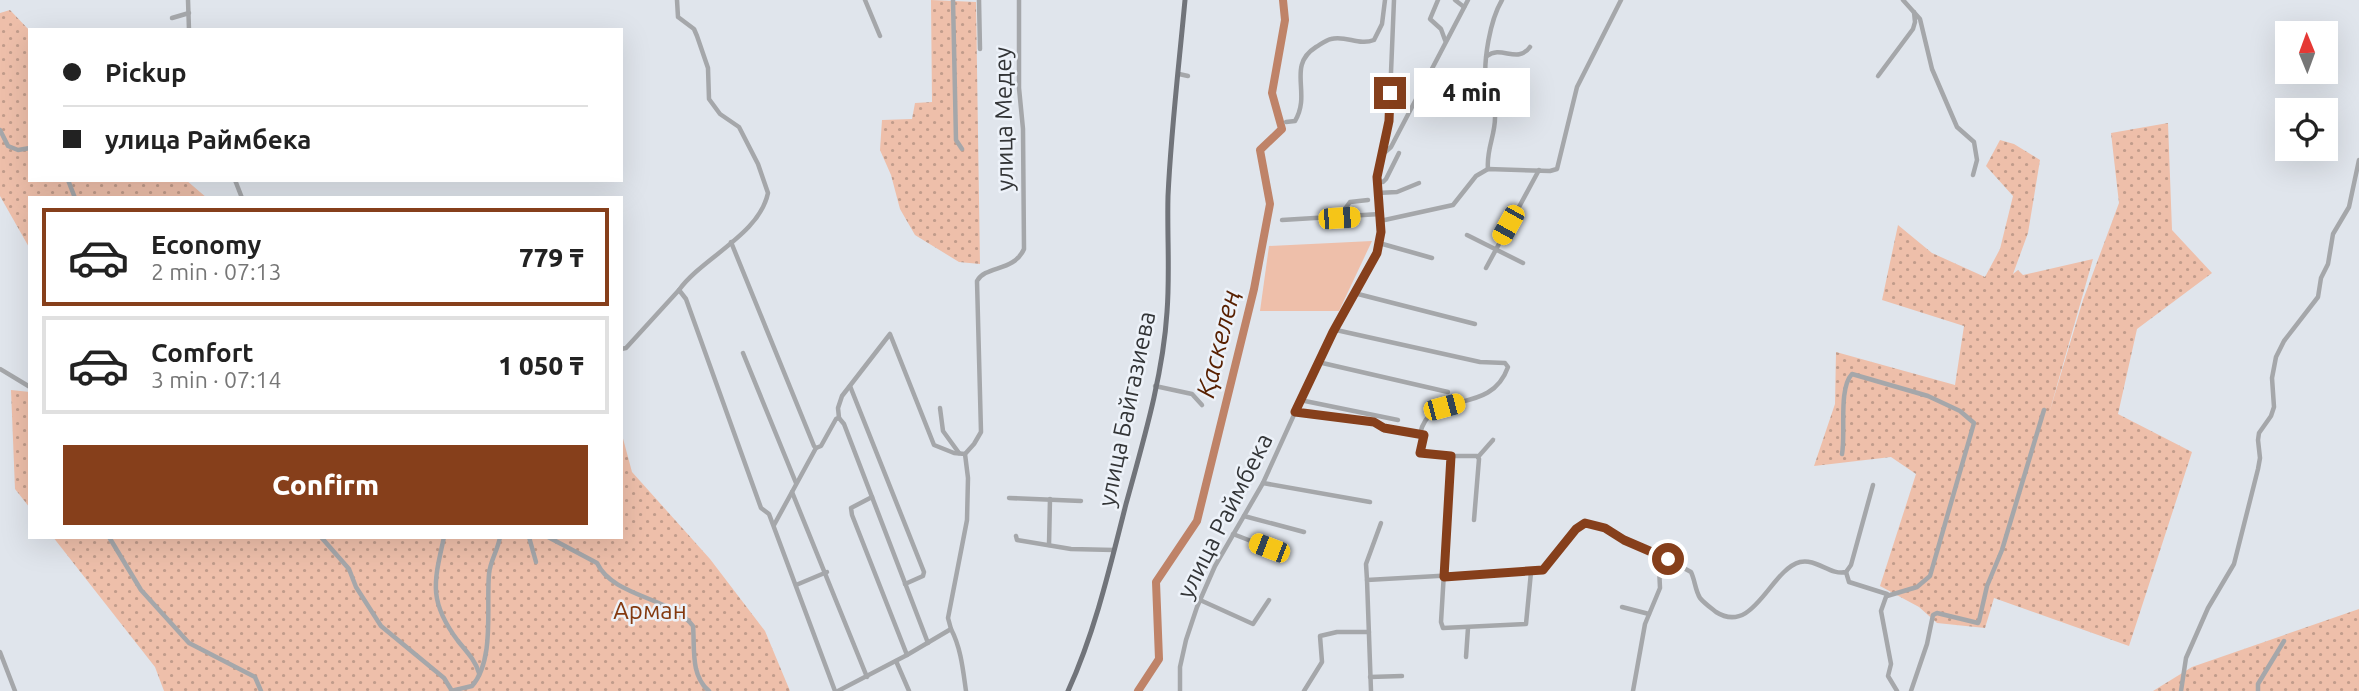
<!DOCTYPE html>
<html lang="en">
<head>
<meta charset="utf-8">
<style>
	:root { --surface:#fff; --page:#f6f6f6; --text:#222; --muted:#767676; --line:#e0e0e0; --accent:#863f1b }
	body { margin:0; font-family:Ubuntu,sans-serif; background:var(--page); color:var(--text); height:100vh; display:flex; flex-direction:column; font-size:26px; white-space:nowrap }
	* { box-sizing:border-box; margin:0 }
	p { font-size:23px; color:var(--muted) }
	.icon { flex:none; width:38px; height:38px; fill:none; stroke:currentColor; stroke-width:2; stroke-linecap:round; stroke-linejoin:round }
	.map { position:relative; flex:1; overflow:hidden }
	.drawer { position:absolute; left:28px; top:196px; width:595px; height:343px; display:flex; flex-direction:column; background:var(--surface); border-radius:0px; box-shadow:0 7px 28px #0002 }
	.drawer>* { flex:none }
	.hud { position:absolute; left:28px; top:28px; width:595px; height:154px; border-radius:0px; box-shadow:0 7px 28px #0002; display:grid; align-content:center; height:154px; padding:0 35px; background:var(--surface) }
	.needle { width:46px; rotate:359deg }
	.buttons { position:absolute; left:2275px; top:21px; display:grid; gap:14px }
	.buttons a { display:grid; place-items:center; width:63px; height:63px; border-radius:0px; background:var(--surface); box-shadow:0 7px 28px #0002; font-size:35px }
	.end { position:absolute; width:32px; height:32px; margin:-16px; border:9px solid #863f1b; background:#fff; box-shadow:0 0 0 4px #fff }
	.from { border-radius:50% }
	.bubble { position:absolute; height:49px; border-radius:0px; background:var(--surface); box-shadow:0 7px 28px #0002; font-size:23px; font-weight:800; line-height:49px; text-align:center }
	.car { position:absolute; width:21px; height:42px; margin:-21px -10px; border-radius:9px; box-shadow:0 0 5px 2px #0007; background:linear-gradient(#f5c518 24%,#345 0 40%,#f5c518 0 76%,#345 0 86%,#f5c518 0) }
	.hud b { display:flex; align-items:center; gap:24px; height:66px; font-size:26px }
	.hud b+b { border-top:2px solid var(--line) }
	.hud i { width:18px; height:18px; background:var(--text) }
	ul { padding:12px 0 0; list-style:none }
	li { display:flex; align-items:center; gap:21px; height:98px; margin:0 14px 10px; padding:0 21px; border:4px solid var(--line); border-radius:0px }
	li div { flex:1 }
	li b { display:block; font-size:26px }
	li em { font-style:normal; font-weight:800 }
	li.selected { border-color:var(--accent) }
	li>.icon { width:63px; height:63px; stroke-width:1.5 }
	.cta { display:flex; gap:14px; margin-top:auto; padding:14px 35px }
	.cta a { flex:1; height:80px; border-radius:0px; background:var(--accent); color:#fff; font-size:28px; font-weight:800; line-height:80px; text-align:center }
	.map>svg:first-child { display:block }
	.grass { fill:url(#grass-dots) }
	.park { fill:#eebfaa }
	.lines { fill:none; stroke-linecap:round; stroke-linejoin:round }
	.river { stroke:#bf8368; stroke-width:8 }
	.minor { stroke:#a5a7aa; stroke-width:4.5 }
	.major { stroke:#71747a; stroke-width:5 }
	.route { stroke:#863f1b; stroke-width:9 }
	.labels { text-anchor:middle; stroke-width:5; stroke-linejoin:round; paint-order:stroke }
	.street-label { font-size:24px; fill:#333537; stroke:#edf2f9 }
	.park-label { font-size:24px; fill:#83390f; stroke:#edf2f9 }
	.water-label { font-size:26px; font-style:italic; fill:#582000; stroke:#edf2f9 }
</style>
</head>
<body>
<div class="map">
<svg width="2359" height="691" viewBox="0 0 2359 691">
	<defs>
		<pattern id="grass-dots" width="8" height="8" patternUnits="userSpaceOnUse" patternTransform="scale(1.75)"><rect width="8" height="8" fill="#eebfaa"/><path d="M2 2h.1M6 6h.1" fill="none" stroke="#c19c8b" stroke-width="1.8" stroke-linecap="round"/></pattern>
	</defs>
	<rect width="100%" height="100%" fill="#e0e5ec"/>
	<g class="grass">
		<path d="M931,0L976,2L980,264L959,262L915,235L900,209L891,175L880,150L882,120L912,119L915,103L932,102Z"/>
		<path d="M10,10L30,31V180H186L207,198H30V249L0,196V13Z"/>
		<path d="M2168,123L2172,230L2212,273L2137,329L2118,414L2192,452L2129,646L1994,598L1985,628L1937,623L1919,607L1880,586L1916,474L1891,457L1814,466L1835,404L1836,352L1955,385L1964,326L1882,300L1898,225L1932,253L1985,277L2000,249L2013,196L1986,166L2000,140L2014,144L2040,160L2028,233L2013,274L2018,270L2023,275L2093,259L2048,417L2083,300L2119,203L2111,133Z"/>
		<path d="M11,390L30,392V508L15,489Z"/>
		<path d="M621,431L632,472L710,559L765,631L790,691H164L155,667L53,537H621Z"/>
		<path d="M2359,609V691H2153L2192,667Z"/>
	</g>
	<path class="park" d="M1372,241L1339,311H1260L1269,246Z"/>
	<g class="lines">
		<path class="river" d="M1138,691L1159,659L1156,582L1197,521L1254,289L1270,204L1260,150L1282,129L1272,93L1285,20L1283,0"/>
		<g class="minor">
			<path d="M188,0L189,30"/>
			<path d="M677,0L678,17L694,29L697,36L708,68L709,99L720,114L739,127L758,164L768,193C759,235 703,257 679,290"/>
			<path d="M865,0L880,36"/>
			<path d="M953,0L956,140L962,149"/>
			<path d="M979,0L980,49"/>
			<path d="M1438,0L1430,19L1441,29L1445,40"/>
			<path d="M1455,0L1464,7"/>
			<path d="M1903,0L1920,19L1932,69L1957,127L1974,142L1977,160L1973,175"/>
			<path d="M172,18L189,13"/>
			<path d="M1487,56C1501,45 1518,64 1530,47"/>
			<path d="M1179,74L1188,76"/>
			<path d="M1878,76L1913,29L1915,22L1914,12"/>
			<path d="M1286,122L1295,121C1312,93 1286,66 1316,47C1321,44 1326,40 1331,39C1346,35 1359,46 1374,40L1382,24L1385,0"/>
			<path d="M0,130L8,146L18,150L30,148"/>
			<path d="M1383,154L1391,147L1468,0"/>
			<path d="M1488,169C1486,149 1496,134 1495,115C1495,105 1487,95 1486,84C1483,61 1490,20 1502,0"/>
			<path d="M68,180L75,198"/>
			<path d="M235,180L242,198"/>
			<path d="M1377,181L1383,182L1386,179L1399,153"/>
			<path d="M1377,193L1397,192L1419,183"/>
			<path d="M1339,217L1350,202L1368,200"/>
			<path d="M1282,220L1380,214"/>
			<path d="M1380,221L1453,205L1476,176L1488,169L1550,171L1557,169L1577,87L1621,0"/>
			<path d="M1467,235L1523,263"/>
			<path d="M731,242L814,446L816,448L821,446L836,419L839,418L844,424L928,643"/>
			<path d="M1379,243L1432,258"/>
			<path d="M1486,268L1539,170"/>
			<path d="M1354,293L1475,324"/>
			<path d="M1336,330L1480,362L1505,363L1508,367C1490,418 1430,387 1420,434"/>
			<path d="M621,349L626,348L679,290L686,299L761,508L769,514L835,691"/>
			<path d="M743,353L796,483"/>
			<path d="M1318,362L1448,392"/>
			<path d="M0,369L30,387"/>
			<path d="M850,386L924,572L923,576L905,584"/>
			<path d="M1155,386L1192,394L1202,405"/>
			<path d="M1300,400L1398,420"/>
			<path d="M940,408L943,431L959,453"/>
			<path d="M1295,412L1374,422L1384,428L1424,435L1420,453L1451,456L1441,622L1443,628L1526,624L1531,572"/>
			<path d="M839,418L838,408L842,396L890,334L934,445L954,453L965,454"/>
			<path d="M1842,454C1846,433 1838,389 1852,374L1928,396L1960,411L1974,423L1930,576L1917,587L1887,596"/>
			<path d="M1451,456H1477L1479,459L1474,520"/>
			<path d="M1478,457L1493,440"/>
			<path d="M1263,483L1370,502"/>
			<path d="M792,492L816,448"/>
			<path d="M872,497L851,508L852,515L907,655"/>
			<path d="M1009,498L1081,501"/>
			<path d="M1244,516L1304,532"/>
			<path d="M774,525L792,492L867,677"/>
			<path d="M1233,534L1287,555"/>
			<path d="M1016,536L1017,540L1071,549L1114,550"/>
			<path d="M109,537L141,590L189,643L255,677L261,691"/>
			<path d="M321,537L349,569L356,587L381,626L444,678L452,691"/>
			<path d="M444,537C434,582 428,601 458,641C467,652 475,660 479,673"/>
			<path d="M529,537L536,562"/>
			<path d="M548,537L597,563C613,597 671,597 693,626C695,648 690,675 709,691"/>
			<path d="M1049,545L1050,499"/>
			<path d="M1846,572L1849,582L1887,594L1881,611L1891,664L1888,676L1897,691"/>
			<path d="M1367,580L1366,564L1381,523"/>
			<path d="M796,585L827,572"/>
			<path d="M1200,600L1253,624L1269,600"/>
			<path d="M1622,607L1649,614"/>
			<path d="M951,629L948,618L967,520L968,478L965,454L974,444L981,432L977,281C986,265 1014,272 1024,249L1023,129L1019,88V0"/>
			<path d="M0,652L15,691"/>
			<path d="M1466,657L1468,628"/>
			<path d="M896,661L909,691"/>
			<path d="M1370,677L1402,676"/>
			<path d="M451,691L472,686C495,660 486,606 489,574C490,561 498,550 500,537"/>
			<path d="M838,691L907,655L951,629C961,648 963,670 966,691"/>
			<path d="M1180,691V667L1186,640L1197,607L1215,566L1263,483L1318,362L1377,252L1381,232L1377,177L1389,121L1394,0"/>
			<path d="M1304,691L1322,662L1320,636L1337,632H1369"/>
			<path d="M1371,691L1367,580L1543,570L1576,529L1585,523L1605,528L1624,540L1661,555L1664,560"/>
			<path d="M1633,691L1645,624L1660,588L1659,567L1663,560H1669L1691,572C1695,580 1695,590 1700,598C1704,603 1711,608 1716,612C1754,636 1770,570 1800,562C1816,558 1831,576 1846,572L1851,565L1873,485"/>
			<path d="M1911,691L1927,644L1933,615L1937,613L1978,623L1979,621L1987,586L2002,550L2044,410"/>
			<path d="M2181,691L2186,658L2208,608L2234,564L2258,469L2260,458L2258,440L2259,433L2271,416L2274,407L2272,378L2276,357L2284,341L2318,297L2321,278L2328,264L2333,234L2349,207L2359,160"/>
			<path d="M2258,691V684L2284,641"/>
		</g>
		<path class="major" d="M1068,691C1095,632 1110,567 1126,504C1143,442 1163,376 1167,312C1170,274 1167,234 1168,196C1171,130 1179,65 1185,0"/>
	</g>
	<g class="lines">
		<path class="route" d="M1390,93L1389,121L1377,177L1381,232L1377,253L1333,332L1295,412L1374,422L1384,428L1424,435L1420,453L1451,456L1444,577L1543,570L1576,529L1585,523L1605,528L1624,540L1668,559"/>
	</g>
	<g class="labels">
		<g class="street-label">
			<text transform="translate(1004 119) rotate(-91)" y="8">улица Медеу</text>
			<text transform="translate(1127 409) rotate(-78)" y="8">улица Байгазиева</text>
			<text transform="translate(1225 516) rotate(-63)" y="8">улица Раймбека</text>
		</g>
		<g class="park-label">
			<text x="650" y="619">Арман</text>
		</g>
		<g class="water-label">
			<text transform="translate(1218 344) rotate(-76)" y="9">Қаскелең</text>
		</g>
	</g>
</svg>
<div class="buttons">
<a><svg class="needle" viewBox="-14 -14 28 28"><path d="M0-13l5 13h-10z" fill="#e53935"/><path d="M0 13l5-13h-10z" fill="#767676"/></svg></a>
<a><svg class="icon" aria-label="locate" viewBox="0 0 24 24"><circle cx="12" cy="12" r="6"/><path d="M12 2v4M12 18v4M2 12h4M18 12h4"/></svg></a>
</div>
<i class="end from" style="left:1668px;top:559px"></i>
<i class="end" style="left:1390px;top:93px"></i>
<div class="bubble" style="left:1414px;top:68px;width:116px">4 min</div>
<i class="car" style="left:1339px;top:218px;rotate:86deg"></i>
<i class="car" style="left:1508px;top:225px;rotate:209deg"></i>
<i class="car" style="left:1444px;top:407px;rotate:75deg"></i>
<i class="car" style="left:1269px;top:548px;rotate:291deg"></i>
<div class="hud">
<b><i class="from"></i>Pickup</b>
<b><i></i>улица Раймбека</b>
</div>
<section class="drawer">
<ul>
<li class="selected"><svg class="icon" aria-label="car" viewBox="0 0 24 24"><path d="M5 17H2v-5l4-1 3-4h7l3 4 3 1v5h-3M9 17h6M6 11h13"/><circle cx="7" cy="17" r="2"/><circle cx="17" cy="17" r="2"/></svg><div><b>Economy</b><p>2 min · 07:13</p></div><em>779 ₸</em></li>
<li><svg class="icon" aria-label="car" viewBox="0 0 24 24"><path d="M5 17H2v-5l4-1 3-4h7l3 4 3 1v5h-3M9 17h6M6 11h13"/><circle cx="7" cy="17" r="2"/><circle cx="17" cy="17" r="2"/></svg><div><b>Comfort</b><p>3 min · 07:14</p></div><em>1 050 ₸</em></li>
</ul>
<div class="cta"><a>Confirm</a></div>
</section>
</div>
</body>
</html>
